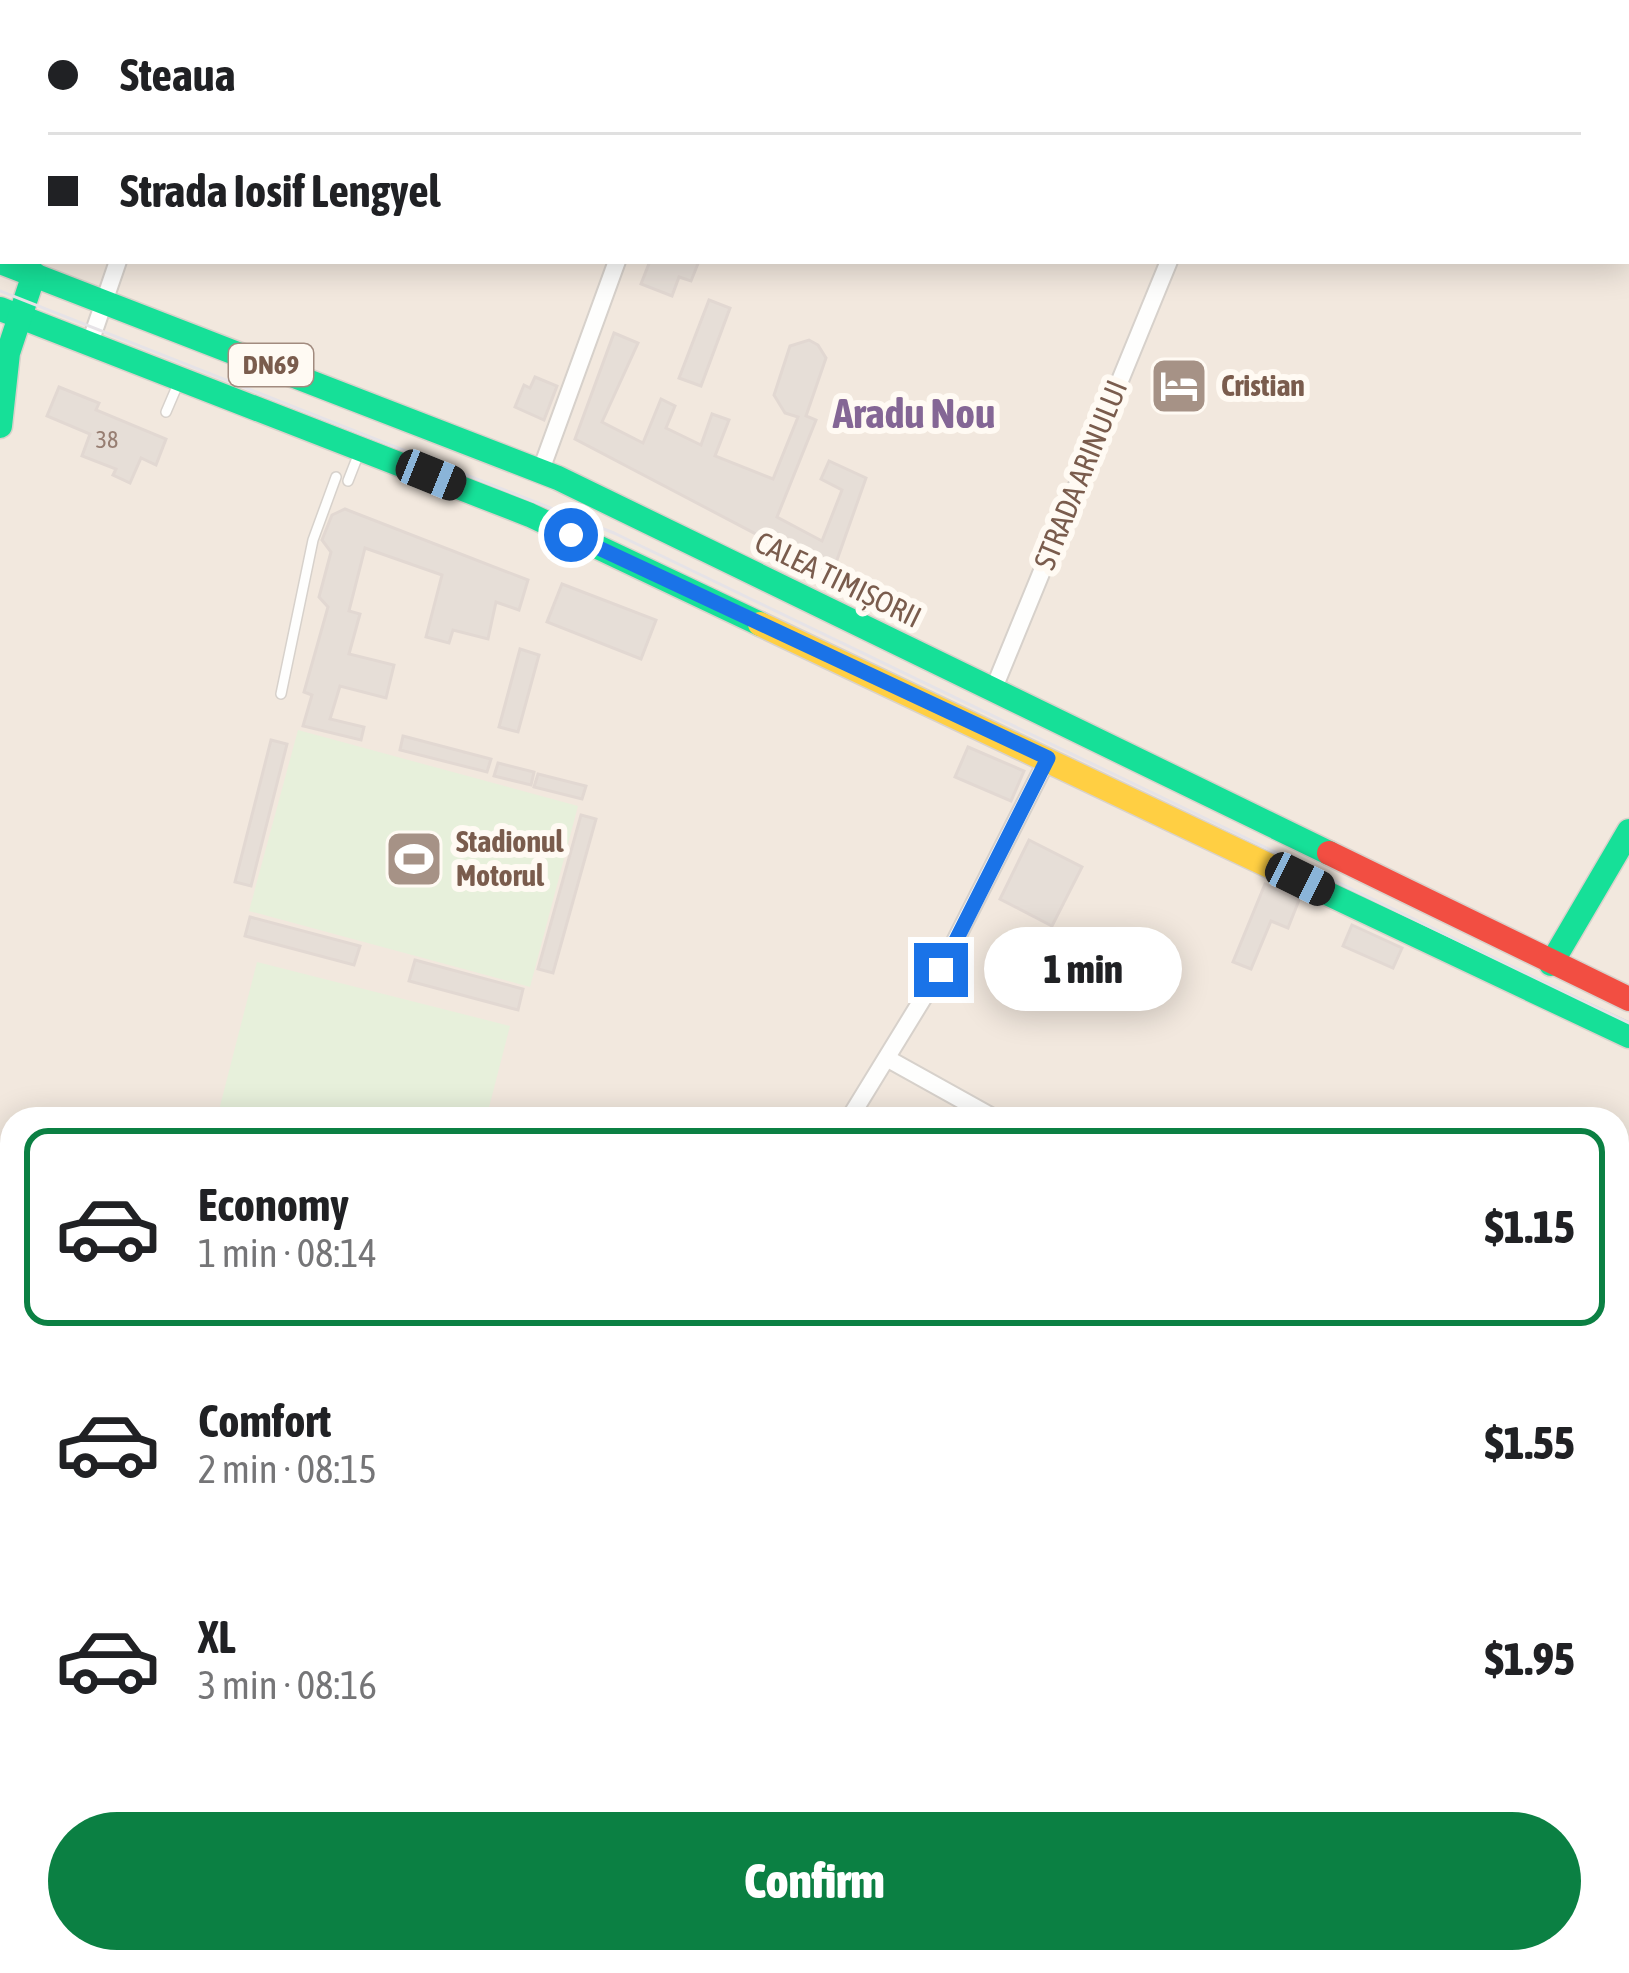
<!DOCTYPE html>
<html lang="en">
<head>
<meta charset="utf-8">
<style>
	:root { --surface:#fff; --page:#f2f2f2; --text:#202124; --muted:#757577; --line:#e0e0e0; --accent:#0b8043 }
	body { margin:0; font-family:"Asap Condensed",sans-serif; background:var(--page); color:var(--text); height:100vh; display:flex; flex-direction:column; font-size:45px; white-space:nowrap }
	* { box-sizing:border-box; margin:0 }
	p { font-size:39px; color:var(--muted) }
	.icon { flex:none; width:66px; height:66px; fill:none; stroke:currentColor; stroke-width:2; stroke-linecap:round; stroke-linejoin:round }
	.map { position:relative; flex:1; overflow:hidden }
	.side { position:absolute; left:0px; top:1107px; width:1629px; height:867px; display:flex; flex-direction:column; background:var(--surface); border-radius:36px 36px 0 0; box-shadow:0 6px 30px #0003 }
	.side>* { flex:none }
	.banner { position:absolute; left:0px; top:0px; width:1629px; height:264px; box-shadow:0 6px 30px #0003; display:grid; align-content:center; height:264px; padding:0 48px; background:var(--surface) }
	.end { position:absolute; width:54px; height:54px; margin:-27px; border:15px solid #1a73e8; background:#fff; box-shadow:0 0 0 6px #fff }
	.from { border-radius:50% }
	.bubble { position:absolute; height:84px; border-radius:42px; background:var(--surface); box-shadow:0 6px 30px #0003; font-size:39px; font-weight:800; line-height:84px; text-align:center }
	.car { position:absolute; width:36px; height:72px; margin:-36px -18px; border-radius:15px; box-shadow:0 0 9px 3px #0007; background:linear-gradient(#222 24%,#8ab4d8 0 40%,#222 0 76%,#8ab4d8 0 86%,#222 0) }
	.banner b { display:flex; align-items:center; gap:42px; height:114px; font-size:45px }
	.banner b+b { border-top:3px solid var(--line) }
	.banner i { width:30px; height:30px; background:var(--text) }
	ul { padding:21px 0 0; list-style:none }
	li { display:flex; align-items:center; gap:36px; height:198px; margin:0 24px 18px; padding:0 24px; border:6px solid transparent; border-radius:24px }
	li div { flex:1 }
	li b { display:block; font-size:45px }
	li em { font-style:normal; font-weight:800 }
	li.active { border-color:var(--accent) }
	li>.icon { width:108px; height:108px; stroke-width:1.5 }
	.primary-button { display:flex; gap:24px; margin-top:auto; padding:24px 48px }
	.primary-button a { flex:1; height:138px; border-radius:72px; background:var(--accent); color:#fff; font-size:48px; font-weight:800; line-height:138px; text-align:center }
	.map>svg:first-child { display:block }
	.residential { fill:#f2e8de; fill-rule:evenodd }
	.green { fill:#e7f0db }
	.building { fill:#e6ded7; stroke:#e2d8d2; stroke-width:3 }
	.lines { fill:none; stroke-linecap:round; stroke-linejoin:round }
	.lane-casing { stroke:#d7d1cb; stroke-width:12 }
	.street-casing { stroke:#d7d1cb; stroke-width:20 }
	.fast-casing { stroke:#d9d2cb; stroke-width:27 }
	.slow-casing { stroke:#d9d2cb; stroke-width:27 }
	.jam-casing { stroke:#d9d2cb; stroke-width:27 }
	.lane { stroke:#fefefd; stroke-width:9 }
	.street { stroke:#fefefd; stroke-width:16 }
	.fast { stroke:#16e098; stroke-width:24 }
	.slow { stroke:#ffcf43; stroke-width:24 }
	.jam { stroke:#f24e42; stroke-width:24 }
	.tram { stroke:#e6e3e7; stroke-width:3 }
	.route { stroke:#1a73e8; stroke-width:15 }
	.labels { text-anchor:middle; stroke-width:12; stroke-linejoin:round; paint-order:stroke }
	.number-label { font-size:24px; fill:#977e72 }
	.shield { fill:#fffaf3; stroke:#a28b7f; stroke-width:3 }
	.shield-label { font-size:27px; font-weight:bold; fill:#7a5c4d }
	.poi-label { font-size:30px; font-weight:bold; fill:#7a5c4d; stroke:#fffaf3; text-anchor:start }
	.street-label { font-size:30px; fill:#7a5c4d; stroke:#fffaf3 }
	.district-label { font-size:42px; font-weight:bold; fill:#846695; stroke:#fffaf3 }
</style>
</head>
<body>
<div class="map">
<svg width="1629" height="1973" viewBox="0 0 1629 1973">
	<rect width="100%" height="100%" fill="#f9f5f0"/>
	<path class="residential" d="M0,0H1629V1862L1617,1873V1119H12V1962H1520L1508,1973H0ZM3,3H1626V261H3Z"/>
	<g class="green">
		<path d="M298,730L578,806L530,987L249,911Z"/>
		<path d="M257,962L510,1026L486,1119H238L218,1114Z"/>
		<path d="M1629,1862V1973H1508L1520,1962H1617V1873Z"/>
	</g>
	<g class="building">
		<path d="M650,261H699L691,281L679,277L672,296L641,284Z"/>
		<path d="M709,300L730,308L701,386L679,378Z"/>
		<path d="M614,333L638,343L602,422L643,443L661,399L675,406L666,428L701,445L712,414L729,420L715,456L773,479L798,417L785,413L774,395L790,346L809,340L818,345L826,358L806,416L816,420L777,517L822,541L842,490L821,479L829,461L866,478L832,574L575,439Z"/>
		<path d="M535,377L557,386L544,420L515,407L524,385L530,388Z"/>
		<path d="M59,387L99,403L96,410L166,439L156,465L141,458L130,483L113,475L116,469L82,456L90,434L47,416Z"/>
		<path d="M345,509L528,580L519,610L496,602L488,639L453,630L449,643L426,637L442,575L365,548L349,611L360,614L349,654L394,665L386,698L340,686L330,719L364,727L361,740L303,726L312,695L304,692L328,607L319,597L331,552L322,540L332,515Z"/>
		<path d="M562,584L656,620L641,659L547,622Z"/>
		<path d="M520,649L539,655L518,732L499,727Z"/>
		<path d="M403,736L491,759L487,772L400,750Z"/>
		<path d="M271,740L287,744L251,886L235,882Z"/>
		<path d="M968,747L1024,771L1011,801L955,777Z"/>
		<path d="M498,763L534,772L531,785L494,776Z"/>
		<path d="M538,774L586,786L582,799L534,787Z"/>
		<path d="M581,815L596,819L553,973L538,969Z"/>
		<path d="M1029,840L1082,867L1052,926L1000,899Z"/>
		<path d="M1265,884L1299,900L1288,928L1271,921L1251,969L1233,962Z"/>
		<path d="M250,917L360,946L354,965L245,936Z"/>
		<path d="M1352,925L1402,948L1393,968L1343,946Z"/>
		<path d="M415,960L523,989L518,1010L409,981Z"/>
	</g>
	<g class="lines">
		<g class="lane-casing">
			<g id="lane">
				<path d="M166,412L178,384"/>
				<path d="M348,481L359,453"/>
				<path d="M281,694L313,540L336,477"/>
			</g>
		</g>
		<g class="street-casing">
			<g id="street">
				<path d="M178,3L179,0"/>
				<path d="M710,3L711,0"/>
				<path d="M1275,3L1276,0"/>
				<path d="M90,343L118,261"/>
				<path d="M541,470L617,261"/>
				<path d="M994,688L1169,261"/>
				<path d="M890,1060L996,1119"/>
				<path d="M849,1119L941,969L1048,758"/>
				<path d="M1617,1375L1629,1382"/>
				<path d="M1617,1459L1629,1449"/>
				<path d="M675,1973L678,1962"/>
				<path d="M847,1973L862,1962"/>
			</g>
		</g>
		<g class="fast-casing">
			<g id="fast">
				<path d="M0,262L558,478L1329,853"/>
				<path d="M0,309L530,515L760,624"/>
				<path d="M0,426L8,353L34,274"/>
				<path d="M1316,888L1629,1036"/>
				<path d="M1551,964L1629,831"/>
			</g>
		</g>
		<g class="slow-casing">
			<g id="slow">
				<path d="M760,624L1316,888"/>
				<path d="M0,1155L12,1200"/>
				<path d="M69,1973L74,1962"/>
			</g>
		</g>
		<g class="jam-casing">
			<path id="jam" d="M1329,853L1629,999"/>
		</g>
		<use href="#lane" class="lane"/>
		<use href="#street" class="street"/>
		<use href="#fast" class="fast"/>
		<use href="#slow" class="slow"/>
		<use href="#jam" class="jam"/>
		<path class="tram" d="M0,291L614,533L1629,1023"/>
	</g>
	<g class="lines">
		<path class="route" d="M571,535L1048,758L941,970"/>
	</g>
	<defs>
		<g id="hotel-square" transform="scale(3)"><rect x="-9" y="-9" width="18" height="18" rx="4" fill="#a69286" stroke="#fffaf3"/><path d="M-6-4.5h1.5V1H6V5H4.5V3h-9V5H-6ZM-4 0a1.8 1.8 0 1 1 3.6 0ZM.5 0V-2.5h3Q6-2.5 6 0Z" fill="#fff"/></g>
		<g id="stadium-square" transform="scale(3)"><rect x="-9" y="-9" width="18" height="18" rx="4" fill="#a69286" stroke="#fffaf3"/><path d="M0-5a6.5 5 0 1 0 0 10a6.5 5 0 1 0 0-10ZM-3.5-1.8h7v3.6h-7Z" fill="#fff"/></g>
	</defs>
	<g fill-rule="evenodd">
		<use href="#hotel-square" x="1179" y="386"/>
		<use href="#stadium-square" x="414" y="859"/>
	</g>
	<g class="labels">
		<g class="number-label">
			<text x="107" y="448">38</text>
		</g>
		<rect class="shield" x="229" y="344" width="84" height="42" rx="9"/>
		<g class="shield-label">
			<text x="271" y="374">DN69</text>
		</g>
		<g class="poi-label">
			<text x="1221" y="396">Cristian</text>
			<text x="456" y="852">Stadionul<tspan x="456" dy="34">Motorul</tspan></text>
		</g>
		<g class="street-label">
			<text transform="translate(1081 475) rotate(-68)" y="10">STRADA ARINULUI</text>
			<text transform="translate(838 580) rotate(26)" y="10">CALEA TIMIȘORII</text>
		</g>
		<g class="district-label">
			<text x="914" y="428">Aradu Nou</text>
		</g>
	</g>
</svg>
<i class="end from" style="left:571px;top:535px"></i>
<i class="end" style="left:941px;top:970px"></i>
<div class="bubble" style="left:984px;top:927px;width:198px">1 min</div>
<i class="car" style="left:431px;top:475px;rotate:112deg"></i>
<i class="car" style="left:1300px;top:879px;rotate:116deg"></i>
<div class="banner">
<b><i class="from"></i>Steaua</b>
<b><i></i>Strada Iosif Lengyel</b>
</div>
<section class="side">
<ul>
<li class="active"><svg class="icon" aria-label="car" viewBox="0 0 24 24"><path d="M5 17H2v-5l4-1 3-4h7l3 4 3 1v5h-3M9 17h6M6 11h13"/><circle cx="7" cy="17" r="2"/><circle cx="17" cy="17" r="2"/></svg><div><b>Economy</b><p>1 min · 08:14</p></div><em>$1.15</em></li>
<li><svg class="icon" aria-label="car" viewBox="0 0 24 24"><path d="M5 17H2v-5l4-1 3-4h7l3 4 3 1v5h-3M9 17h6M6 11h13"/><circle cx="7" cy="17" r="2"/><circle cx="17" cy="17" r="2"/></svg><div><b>Comfort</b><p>2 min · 08:15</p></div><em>$1.55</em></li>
<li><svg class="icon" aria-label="car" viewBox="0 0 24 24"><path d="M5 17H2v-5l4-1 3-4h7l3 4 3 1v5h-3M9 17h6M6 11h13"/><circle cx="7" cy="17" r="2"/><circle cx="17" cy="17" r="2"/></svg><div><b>XL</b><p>3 min · 08:16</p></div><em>$1.95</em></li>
</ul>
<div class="primary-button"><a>Confirm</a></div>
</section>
</div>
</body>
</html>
